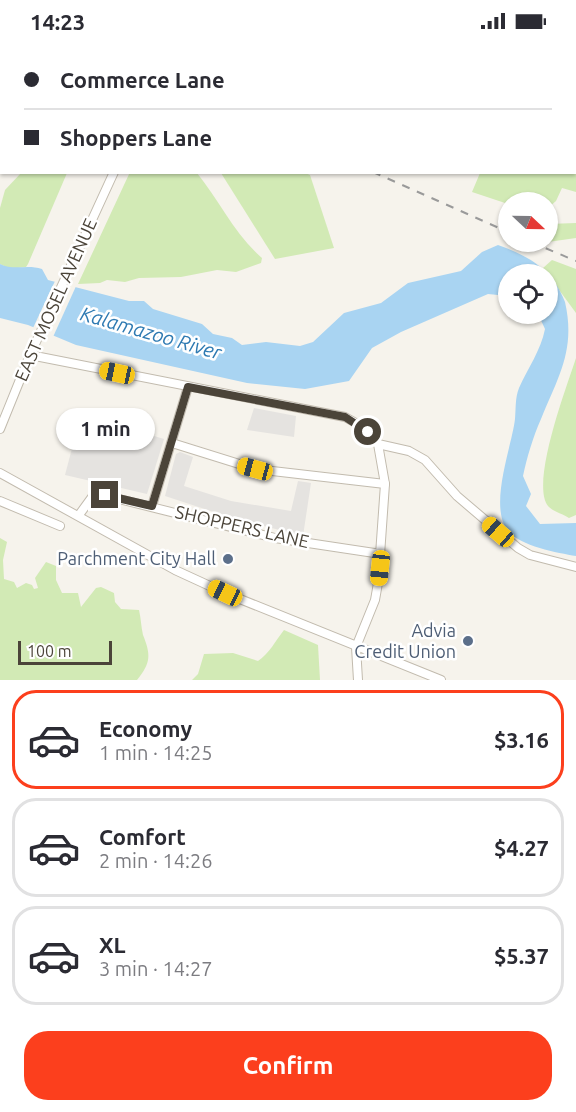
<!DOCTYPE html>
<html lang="en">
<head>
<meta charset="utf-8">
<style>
	:root { --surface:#fff; --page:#f7f7f7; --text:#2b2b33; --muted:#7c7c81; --line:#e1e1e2; --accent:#fc3f1d }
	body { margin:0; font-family:Ubuntu,sans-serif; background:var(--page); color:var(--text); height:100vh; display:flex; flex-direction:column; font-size:22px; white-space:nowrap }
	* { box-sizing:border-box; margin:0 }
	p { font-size:20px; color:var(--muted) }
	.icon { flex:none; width:33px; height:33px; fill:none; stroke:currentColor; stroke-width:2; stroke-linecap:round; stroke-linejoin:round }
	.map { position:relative; height:638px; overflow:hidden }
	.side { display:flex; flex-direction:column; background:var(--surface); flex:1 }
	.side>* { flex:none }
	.banner { position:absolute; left:0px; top:0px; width:576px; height:132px; box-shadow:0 2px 4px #0004; display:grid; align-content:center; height:132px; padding:0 24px; background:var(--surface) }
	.needle { width:39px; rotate:112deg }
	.fabs { position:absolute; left:498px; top:150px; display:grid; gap:12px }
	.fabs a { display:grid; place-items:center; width:60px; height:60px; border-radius:50%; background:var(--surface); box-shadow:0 2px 4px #0004; font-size:30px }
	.scale { position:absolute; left:18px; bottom:15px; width:94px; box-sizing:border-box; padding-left:6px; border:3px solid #4b4439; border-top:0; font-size:16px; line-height:21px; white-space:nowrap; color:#4b4439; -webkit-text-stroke:4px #fff; paint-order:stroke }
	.end { position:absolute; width:27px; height:27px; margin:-14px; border:8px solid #4b4439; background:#fff; box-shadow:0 0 0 3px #fff }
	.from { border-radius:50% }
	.bubble { position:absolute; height:42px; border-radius:21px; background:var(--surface); box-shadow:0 2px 4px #0004; font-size:20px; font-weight:700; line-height:42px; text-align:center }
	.car { position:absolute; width:18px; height:36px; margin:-18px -9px; border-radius:8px; box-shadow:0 0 4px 2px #0007; background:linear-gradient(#f5c518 24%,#345 0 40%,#f5c518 0 76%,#345 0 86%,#f5c518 0) }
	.banner b { display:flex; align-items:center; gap:21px; height:57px; font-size:22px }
	.banner b+b { border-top:2px solid var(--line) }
	.banner i { width:15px; height:15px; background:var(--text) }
	ul { padding:10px 0 0; list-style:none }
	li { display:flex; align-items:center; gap:18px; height:99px; margin:0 12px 9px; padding:0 12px; border:3px solid var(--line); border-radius:24px }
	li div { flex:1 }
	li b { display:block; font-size:22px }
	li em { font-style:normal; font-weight:700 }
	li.on { border-color:var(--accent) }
	li>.icon { width:54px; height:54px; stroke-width:1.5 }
	.button { display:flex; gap:12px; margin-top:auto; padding:12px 24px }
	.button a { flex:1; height:69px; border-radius:24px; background:var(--accent); color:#fff; font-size:24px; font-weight:700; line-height:69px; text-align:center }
	.status { display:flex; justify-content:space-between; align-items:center; height:42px; padding:0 30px; background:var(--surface); direction:ltr }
	.status svg { height:16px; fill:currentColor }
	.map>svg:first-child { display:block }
	.green { fill:#d2eab5 }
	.parking { fill:#e5e3e0 }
	.water { fill:#a9d4f2 }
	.pier { fill:#f6f3ec }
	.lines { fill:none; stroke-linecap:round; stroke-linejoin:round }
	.minor-casing { stroke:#c2bbae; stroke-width:10 }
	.minor { stroke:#fff; stroke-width:8 }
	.rail { stroke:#9a9a9a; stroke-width:2; stroke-dasharray:8 8; stroke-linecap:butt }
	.route { stroke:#4b4439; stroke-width:8 }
	.service-dot { fill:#5c6f8a; stroke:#fff; stroke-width:2 }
	.labels { text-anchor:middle; stroke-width:5; stroke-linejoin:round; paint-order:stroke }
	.street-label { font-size:18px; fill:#4b4439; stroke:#fff }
	.service-label { font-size:18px; fill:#4e5e75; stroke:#fff; text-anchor:end }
	.water-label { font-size:20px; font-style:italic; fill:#2e7ab2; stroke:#fff }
</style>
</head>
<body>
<div class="status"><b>14:23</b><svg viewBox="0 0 49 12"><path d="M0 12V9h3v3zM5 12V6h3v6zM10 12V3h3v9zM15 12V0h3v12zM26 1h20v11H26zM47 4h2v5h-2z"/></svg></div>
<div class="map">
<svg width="576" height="638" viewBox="0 0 576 638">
	<rect width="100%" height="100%" fill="#f6f3ec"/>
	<g class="green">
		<path d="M536,0H576V150L562,146L556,159L548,166V160L508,162L472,150L480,131L574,130V2Z"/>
		<path d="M130,130L197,131C219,158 235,193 262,216L261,221L236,230L217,228L181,235L139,236L125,240L107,238L100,241L78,242Z"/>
		<path d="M21,131H67L28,222L26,225L10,227L0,222V166L5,148Z"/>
		<path d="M305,131L310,133L334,206L275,217L221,131Z"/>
		<path d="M576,181V196L548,200H547L548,182Z"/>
		<path d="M552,218L576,227V271L543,226Z"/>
		<path d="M576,316V473L569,476C563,472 552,469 548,464C530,441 567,344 576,316Z"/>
		<path d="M0,496L7,500L3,518L4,537L14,540L17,546L26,541L32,543L34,547L38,546L35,536L46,520L56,524V538L62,551H78L81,565L96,546L101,545L114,551L115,560L121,567L139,568C141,576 141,585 143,593C151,613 151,621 137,638H0Z"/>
		<path d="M284,588L318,603L320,638H192L198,632L204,612L233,611L258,619C269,612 276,598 284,588Z"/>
	</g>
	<g class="parking">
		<path d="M254,366L296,374L294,395L247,388Z"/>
		<path d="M81,372L164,397L147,452L65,433Z"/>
		<path d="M180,410L193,415L184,444L231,459L291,469L298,439L311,441L303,494L229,475L165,454L176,412Z"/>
	</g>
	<path class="water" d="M498,203C529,214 553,228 565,260C576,308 558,335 541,377C533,395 527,415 523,434L531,452L526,464L540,482L576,481V514C558,511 520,504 508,489C488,464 512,404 515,377C516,366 515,356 519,346C528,326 541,308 545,287L538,272H548V232H508V254L488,252L401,290L372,306L349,339L305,347L247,341L76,303L28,283L0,276V222C14,229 27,222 42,227L48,238L129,259H144L153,267L202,282L213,292L232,296L242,303L266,300L300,304L313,300L344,271L381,261L408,241L461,229L482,210Z"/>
	<path class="pier" d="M56,237L77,242L53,295L33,286Z"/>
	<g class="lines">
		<g class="minor-casing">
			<g id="minor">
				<path d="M168,2L169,0"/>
				<path d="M30,313L345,375L363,385L378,402L385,442L378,541L375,558L356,605L358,638"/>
				<path d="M0,387L30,313L114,130"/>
				<path d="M172,401L255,427L385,442"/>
				<path d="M378,402L409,409L425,418L457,454L518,506L530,513L576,525"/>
				<path d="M0,431L175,528L225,551L441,638"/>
				<path d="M0,459L60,484"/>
				<path d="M152,464L188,345"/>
				<path d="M79,473L95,451L275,496L381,512"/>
			</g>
		</g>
		<use href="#minor" class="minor"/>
		<g class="rail">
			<path d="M12,0L16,2"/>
			<path d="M63,0L67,2"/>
			<path d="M373,130L508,190"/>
			<path d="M531,200L576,219"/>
		</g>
	</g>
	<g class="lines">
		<path class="route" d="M105,453L152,464L188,345L345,375L368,390"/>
	</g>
	<g class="service-dot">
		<circle cx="228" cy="517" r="6"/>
		<circle cx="468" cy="599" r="6"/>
	</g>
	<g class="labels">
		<g class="street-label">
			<text transform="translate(56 258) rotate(-66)" y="6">EAST MOSEL AVENUE</text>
			<text transform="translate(242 485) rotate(13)" y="6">SHOPPERS LANE</text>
		</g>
		<g class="service-label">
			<text x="216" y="523">Parchment City Hall</text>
			<text x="456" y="595">Advia<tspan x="456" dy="21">Credit Union</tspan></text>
		</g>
		<g class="water-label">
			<text transform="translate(151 291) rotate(16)" y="7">Kalamazoo River</text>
		</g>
	</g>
</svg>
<div class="fabs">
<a><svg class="needle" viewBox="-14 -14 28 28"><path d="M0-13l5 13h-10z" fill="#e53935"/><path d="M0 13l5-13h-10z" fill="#7c7c81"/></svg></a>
<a><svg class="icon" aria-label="locate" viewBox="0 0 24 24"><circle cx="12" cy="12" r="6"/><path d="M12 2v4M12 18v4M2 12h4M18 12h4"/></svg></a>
</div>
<div class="scale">100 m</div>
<i class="end from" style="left:368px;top:390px"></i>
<i class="end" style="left:105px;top:453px"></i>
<div class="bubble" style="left:56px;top:366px;width:99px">1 min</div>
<i class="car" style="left:117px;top:331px;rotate:282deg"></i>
<i class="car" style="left:255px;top:427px;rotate:285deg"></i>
<i class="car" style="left:498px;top:490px;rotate:311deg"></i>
<i class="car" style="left:380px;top:526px;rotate:186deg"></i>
<i class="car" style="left:225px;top:551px;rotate:295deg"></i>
<div class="banner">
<b><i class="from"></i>Commerce Lane</b>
<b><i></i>Shoppers Lane</b>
</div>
</div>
<section class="side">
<ul>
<li class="on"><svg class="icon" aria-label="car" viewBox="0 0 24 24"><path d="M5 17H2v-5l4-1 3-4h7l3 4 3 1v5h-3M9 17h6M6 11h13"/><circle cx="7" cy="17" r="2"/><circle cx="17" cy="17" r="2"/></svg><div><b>Economy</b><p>1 min · 14:25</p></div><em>$3.16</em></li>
<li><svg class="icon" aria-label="car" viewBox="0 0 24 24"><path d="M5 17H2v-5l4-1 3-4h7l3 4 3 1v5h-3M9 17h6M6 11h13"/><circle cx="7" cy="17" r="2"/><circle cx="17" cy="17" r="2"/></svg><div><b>Comfort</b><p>2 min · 14:26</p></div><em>$4.27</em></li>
<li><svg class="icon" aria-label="car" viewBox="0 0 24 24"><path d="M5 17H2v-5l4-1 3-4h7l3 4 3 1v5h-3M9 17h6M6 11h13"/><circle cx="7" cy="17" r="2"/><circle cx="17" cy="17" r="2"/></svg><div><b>XL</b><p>3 min · 14:27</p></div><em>$5.37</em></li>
</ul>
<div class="button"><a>Confirm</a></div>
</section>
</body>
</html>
